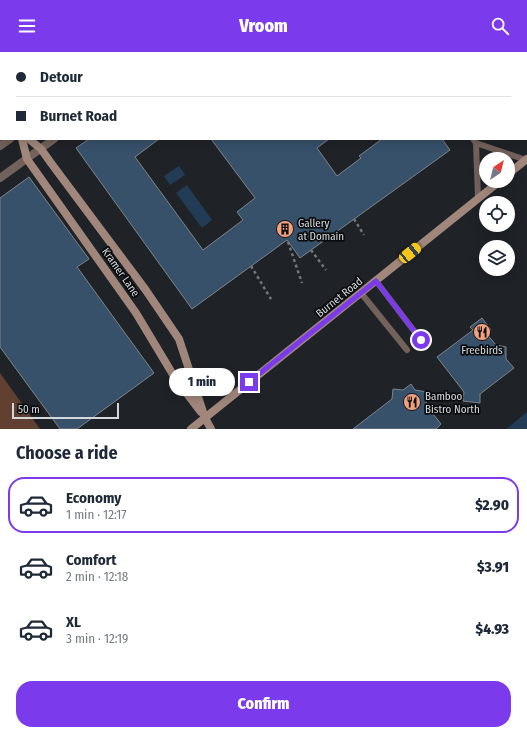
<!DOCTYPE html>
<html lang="en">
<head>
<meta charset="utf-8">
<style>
	:root { --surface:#fff; --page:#f2f2f3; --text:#1f2937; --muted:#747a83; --line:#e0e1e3; --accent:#7c3aed }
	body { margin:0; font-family:"Fira Sans Condensed",sans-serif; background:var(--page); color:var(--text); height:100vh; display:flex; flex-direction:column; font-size:15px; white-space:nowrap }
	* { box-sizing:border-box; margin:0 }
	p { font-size:13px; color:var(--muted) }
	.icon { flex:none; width:22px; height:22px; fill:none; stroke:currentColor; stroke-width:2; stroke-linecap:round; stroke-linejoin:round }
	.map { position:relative; height:377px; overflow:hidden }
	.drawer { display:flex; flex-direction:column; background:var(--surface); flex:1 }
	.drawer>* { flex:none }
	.guide { position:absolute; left:0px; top:0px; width:527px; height:88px; box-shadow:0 2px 10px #0003; display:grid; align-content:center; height:88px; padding:0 16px; background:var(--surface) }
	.needle { width:26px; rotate:35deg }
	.buttons { position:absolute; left:479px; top:100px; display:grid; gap:8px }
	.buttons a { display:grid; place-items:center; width:36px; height:36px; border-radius:50%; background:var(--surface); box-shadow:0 2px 10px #0003; font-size:20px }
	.scale { position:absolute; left:12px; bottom:10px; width:107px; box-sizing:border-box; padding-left:4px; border:2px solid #d5d8db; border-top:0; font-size:11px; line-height:14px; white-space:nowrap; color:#d5d8db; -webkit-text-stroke:3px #0a0c0e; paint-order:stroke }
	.end { position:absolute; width:18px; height:18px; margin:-9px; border:5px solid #7c3aed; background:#fff; box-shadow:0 0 0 2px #fff }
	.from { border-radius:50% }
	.bubble { position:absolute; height:28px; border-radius:14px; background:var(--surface); box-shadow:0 2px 10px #0003; font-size:13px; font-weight:800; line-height:28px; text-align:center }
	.car { position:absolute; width:12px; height:24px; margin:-12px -6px; border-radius:5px; box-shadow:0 0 3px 1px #0007; background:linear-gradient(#f5c518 24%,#345 0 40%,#f5c518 0 76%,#345 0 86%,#f5c518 0) }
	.guide b { display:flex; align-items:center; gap:14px; height:38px; font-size:15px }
	.guide b+b { border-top:1px solid var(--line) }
	.guide i { width:10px; height:10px; background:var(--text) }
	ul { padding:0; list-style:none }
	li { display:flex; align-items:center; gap:12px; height:56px; margin:0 8px 6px; padding:0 8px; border:2px solid transparent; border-radius:16px }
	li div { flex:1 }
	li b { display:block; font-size:15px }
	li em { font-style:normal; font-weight:800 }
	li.selected { border-color:var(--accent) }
	li>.icon { width:36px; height:36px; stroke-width:1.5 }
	h2 { padding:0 16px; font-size:18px; line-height:48px }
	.action { display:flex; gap:8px; margin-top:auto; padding:8px 16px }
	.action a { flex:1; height:46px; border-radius:16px; background:var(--accent); color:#fff; font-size:16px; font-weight:800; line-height:46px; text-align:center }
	header { display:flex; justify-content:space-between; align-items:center; height:52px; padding:0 16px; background:var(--accent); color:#fff; font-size:18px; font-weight:800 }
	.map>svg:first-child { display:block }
	.green { fill:#624031 }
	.water { fill:#233c55 }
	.building { fill:#37516b; stroke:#7f8489 }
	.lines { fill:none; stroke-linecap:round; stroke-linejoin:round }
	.path { stroke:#73767a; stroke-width:2.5; stroke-dasharray:3 3; stroke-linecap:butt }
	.lane { stroke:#73625b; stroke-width:6 }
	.street { stroke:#73625b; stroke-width:8 }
	.secondary { stroke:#a1877b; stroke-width:8 }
	.route { stroke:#7c3aed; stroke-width:5 }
	.labels { text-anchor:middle; stroke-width:3.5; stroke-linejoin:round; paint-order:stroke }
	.poi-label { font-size:11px; fill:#d5d8db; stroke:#0a0c0e; text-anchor:start }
	.street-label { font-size:11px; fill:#d5d8db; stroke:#0a0c0e }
</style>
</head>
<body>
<header><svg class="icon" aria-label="menu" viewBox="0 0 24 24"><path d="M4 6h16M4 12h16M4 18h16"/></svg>Vroom<svg class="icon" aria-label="search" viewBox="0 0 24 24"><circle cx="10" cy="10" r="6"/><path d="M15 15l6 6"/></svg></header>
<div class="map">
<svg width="527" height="377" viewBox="0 0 527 377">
	<rect width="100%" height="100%" fill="#1f2327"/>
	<path class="green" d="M0,321L40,377H0Z"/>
	<g class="water">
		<path d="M179,114L185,123L170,133L164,124Z"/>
		<path d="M187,133L212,168L202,176L176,141Z"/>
		<path d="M527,360V377H506Z"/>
	</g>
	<g class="building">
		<path d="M89,87H159L135,105L203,198L243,168L237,160L255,146L211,87H329L317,96L337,124L361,106L359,104L382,87H442L450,98L300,206L287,188L192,257L76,96Z"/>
		<path d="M29,125L89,207L77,215L154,321L77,377H60L0,295V146Z"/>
		<path d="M482,266L491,278L486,281L496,293L506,295V307L514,316L480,342V351L463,349L464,340L437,305L473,278L470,275Z"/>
		<path d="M411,332L415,338L427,340L426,353L441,372L436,377H353L392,347L393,337L403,338Z"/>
	</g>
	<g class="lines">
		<g class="path">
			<path d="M354,167L364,183"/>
			<path d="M288,190L302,231"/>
			<path d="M311,198L326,218"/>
			<path d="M251,214L271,247"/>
		</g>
		<g class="lane">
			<path d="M408,0V1"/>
			<path d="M473,87L476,91L478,146"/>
			<path d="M476,91L526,108"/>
			<path d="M376,229L421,288"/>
			<path d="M361,241L407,298"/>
		</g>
		<g class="street">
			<path d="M124,1L126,0"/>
			<path d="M170,1L172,0"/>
			<path d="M0,94L10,87"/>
			<path d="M0,126L54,87"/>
		</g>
		<g class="secondary">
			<path d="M0,53L1,54"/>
			<path d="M22,87L27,107L136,261L175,326L201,360"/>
			<path d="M29,87L41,97L51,111L145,237L179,287L205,366L211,377"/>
			<path d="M508,122L527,107"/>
			<path d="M191,377L500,129"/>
		</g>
	</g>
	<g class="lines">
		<path class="route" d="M249,330L376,229L421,288"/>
	</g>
	<defs>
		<g id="building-disc" transform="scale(0.9)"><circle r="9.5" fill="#f2a17e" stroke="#0a0c0e"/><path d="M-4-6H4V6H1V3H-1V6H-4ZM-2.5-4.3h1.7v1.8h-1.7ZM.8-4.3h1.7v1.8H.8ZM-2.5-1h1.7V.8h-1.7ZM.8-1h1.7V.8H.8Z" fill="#111"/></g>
		<g id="restaurant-disc" transform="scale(0.9)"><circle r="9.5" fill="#f2a17e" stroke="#0a0c0e"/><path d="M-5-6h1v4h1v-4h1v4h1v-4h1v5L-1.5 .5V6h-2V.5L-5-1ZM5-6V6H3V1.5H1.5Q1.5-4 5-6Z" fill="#111"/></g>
	</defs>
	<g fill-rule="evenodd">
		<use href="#building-disc" x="285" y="177"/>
		<use href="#restaurant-disc" x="482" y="280"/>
		<use href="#restaurant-disc" x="412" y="350"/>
	</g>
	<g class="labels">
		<g class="poi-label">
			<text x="298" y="175">Gallery<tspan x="298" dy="13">at Domain</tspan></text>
			<text x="482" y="302" text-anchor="middle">Freebirds</text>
			<text x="425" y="348">Bamboo<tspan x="425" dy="13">Bistro North</tspan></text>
		</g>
		<g class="street-label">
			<text transform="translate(121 220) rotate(55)" y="4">Kramer Lane</text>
			<text transform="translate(339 245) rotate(-39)" y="4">Burnet Road</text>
		</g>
	</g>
</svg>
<div class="buttons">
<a><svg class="needle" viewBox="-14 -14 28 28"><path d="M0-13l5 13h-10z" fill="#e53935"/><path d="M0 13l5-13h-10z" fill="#747a83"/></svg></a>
<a><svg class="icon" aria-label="locate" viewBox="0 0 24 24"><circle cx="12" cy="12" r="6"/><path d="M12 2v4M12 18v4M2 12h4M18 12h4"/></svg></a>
<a><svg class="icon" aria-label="layers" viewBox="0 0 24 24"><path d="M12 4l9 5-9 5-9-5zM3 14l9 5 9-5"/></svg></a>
</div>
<div class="scale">50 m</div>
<i class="end from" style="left:421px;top:288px"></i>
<i class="end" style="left:249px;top:330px"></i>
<div class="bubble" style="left:169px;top:316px;width:66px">1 min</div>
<i class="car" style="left:410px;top:201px;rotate:51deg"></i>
<div class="guide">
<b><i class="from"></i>Detour</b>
<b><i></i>Burnet Road</b>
</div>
</div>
<section class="drawer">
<h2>Choose a ride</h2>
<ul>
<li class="selected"><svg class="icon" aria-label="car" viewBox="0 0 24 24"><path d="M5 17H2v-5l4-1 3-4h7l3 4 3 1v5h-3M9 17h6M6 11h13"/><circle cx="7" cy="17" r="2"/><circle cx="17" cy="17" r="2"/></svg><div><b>Economy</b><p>1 min · 12:17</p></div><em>$2.90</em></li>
<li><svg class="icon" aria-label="car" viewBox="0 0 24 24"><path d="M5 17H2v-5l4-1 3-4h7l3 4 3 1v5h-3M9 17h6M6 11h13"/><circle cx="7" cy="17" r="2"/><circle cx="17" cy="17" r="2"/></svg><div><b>Comfort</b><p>2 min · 12:18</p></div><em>$3.91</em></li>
<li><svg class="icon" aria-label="car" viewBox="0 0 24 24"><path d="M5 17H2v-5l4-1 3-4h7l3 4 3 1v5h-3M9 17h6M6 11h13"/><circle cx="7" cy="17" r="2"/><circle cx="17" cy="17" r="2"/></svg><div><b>XL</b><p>3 min · 12:19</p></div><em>$4.93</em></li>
</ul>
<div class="action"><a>Confirm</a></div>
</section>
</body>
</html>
